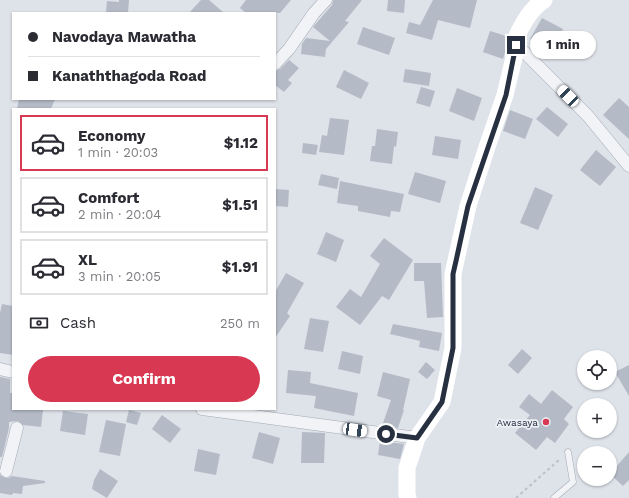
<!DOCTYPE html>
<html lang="en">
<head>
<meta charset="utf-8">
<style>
	:root { --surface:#fff; --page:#f7f7f7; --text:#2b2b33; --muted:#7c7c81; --line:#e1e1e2; --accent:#d83852 }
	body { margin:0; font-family:"Work Sans",sans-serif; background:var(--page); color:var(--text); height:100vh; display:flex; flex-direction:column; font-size:15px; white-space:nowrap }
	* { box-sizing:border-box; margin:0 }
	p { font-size:13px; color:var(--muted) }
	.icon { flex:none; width:22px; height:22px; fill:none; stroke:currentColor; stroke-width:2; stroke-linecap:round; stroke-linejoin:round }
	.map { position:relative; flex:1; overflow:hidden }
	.sheet { position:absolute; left:12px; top:108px; width:264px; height:302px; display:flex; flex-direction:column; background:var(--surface); border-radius:0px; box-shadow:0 1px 3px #0004 }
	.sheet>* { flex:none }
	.hud { position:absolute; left:12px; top:12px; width:264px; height:88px; border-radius:0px; box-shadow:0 1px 3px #0004; display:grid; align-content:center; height:88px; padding:0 16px; background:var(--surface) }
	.tools { position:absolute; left:577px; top:350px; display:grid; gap:8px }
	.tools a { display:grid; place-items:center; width:40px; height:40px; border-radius:50%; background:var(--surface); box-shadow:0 1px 3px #0004; font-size:20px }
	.end { position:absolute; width:18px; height:18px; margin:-9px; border:5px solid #263040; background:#fff; box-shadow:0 0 0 2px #fff }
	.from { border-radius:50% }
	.bubble { position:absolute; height:28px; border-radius:14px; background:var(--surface); box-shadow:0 1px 3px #0004; font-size:13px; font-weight:700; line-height:28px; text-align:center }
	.car { position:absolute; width:12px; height:24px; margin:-12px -6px; border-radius:5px; box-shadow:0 0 3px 1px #0007; background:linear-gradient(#fff 24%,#345 0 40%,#fff 0 76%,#345 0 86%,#fff 0) }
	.hud b { display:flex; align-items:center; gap:14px; height:38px; font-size:15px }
	.hud b+b { border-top:1px solid var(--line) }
	.hud i { width:10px; height:10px; background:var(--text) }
	ul { padding:7px 0 0; list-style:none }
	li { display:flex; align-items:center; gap:12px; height:56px; margin:0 8px 6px; padding:0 8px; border:2px solid var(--line); border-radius:0px }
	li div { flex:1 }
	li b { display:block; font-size:15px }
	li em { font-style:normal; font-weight:700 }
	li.current { border-color:var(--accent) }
	li>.icon { width:36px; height:36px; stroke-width:1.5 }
	.pay { display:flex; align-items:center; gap:10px; height:44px; padding:0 16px; font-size:15px }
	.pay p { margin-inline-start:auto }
	.cta { display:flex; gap:8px; margin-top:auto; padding:8px 16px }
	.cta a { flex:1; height:46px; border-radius:24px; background:var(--accent); color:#fff; font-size:16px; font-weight:700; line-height:46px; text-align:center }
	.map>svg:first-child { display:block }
	.building { fill:#b4bbc6 }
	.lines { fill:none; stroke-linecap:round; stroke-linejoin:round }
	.lane-casing { stroke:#a3a9b3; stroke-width:7 }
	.street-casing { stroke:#a3a9b3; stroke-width:13 }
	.path { stroke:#bcc0c7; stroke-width:2; stroke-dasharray:3 3; stroke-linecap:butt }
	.lane { stroke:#f1f3f7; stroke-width:6 }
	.street { stroke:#f1f3f7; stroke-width:12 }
	.secondary { stroke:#fff; stroke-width:17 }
	.route { stroke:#263040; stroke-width:5 }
	.poi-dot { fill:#d83852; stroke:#edf1f6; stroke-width:1.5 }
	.labels { text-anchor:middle; stroke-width:3.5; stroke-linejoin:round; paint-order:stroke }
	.poi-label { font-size:10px; fill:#263040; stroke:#edf1f6; text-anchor:end }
</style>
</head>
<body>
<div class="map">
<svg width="629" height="498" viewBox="0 0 629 498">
	<rect width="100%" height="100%" fill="#dee2e9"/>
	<g class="building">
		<path d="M119,0H129L128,13H106L107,1L119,2Z"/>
		<path d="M201,0H209L224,13H189Z"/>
		<path d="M246,0H291L280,13H246L240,8Z"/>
		<path d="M333,0H362L345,21L349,22L326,49L325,57L301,54L302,44L306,38L330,41L313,27L332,5Z"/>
		<path d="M388,0H405L404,13L387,11Z"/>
		<path d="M433,0H477L470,28L438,20L432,40L406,33L409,22L420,25Z"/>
		<path d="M542,18L563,29L552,50L530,39Z"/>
		<path d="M363,27L395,38L389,55L357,44Z"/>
		<path d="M490,31L506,36L505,40L507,46L503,59L483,52Z"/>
		<path d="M289,60L299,68L288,80L292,83L284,92L275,85V71L280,69Z"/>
		<path d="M405,69L431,73L429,86L403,82Z"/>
		<path d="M344,70L369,83L361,99L336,87Z"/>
		<path d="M421,87L435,91L430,107L416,103Z"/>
		<path d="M457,88L482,98L474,121L449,111Z"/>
		<path d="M619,98L629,107V139L603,115Z"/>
		<path d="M19,99H55L51,109H17Z"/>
		<path d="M547,107L568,124L558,137L536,119Z"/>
		<path d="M510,110L533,119L525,139L503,131Z"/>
		<path d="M330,118L349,120L344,155L319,152L322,135L327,136Z"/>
		<path d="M377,129L398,132L396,147L394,146L392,164L370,161L372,146H375Z"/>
		<path d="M435,136L461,140L458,159L432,155Z"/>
		<path d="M303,143L318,145L316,155L302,153Z"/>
		<path d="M596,150L616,167L600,186L580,170Z"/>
		<path d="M415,172L446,181L440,203L408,194Z"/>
		<path d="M321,174L339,178L337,189L318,185Z"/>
		<path d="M340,181L404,194L400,212L391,211L390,217L358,211V206L337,203Z"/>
		<path d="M535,187L553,195L538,230L520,223Z"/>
		<path d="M275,189L289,190L288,207L275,206Z"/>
		<path d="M326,232L344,240L336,262L317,254Z"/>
		<path d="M384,238L413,260L389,300L382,296L360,325L336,307L350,289L361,297L380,264L370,256Z"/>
		<path d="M414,263H441L443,317L427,318L424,281H414Z"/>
		<path d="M286,273L304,283L287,313L290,316L275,338V292Z"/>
		<path d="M2,304L13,306V355L0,353V313Z"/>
		<path d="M310,318L329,321L323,352L304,349Z"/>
		<path d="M393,324L442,333L439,351L419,347L420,341L390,334Z"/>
		<path d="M522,349L532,358L518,374L508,365Z"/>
		<path d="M342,351L363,356L360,374L338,369Z"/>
		<path d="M426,362L435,370L427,379L418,372Z"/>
		<path d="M629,365V396L615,372Z"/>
		<path d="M288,370L311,372L310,383L358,393L354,416L314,408L316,396L286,393Z"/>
		<path d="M383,372L410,379L403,410H404L398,428L382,426L391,400L377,396Z"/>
		<path d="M0,377L10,379V393H13V409L43,410L41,427L23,425L18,421L9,422V428L2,457H0Z"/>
		<path d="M552,390L573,407L564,419L569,424L555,443L547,437L536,450L515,433L530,415L519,407L529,394L541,404Z"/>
		<path d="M129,410L141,413L137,425L126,422Z"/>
		<path d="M63,411L88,414L85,435L60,431Z"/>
		<path d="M162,415L181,429L170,443L152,429Z"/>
		<path d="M106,420L126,424L120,456L99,452Z"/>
		<path d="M259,432L280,438L273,464L252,458Z"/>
		<path d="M302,432L325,433L324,463H301Z"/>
		<path d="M380,441L404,444L400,459L378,455Z"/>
		<path d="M198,449L220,454L216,475L194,471Z"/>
		<path d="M629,452V480L623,486L610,474Z"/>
		<path d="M100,469L118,481L107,498L92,489L94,480Z"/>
		<path d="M0,475L5,478H8L12,476L45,481V483L23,486L22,494L13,493L12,495L0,493Z"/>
	</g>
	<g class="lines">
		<g class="lane-casing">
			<path id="lane" d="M554,498L573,482L568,452"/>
		</g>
		<g class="street-casing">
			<g id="street">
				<path d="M517,45L588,116L629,166"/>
				<path d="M275,64L289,49L314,13L326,0"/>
				<path d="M0,369L13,372"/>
				<path d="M202,409L417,438"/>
				<path d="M6,471L17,428"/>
			</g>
		</g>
		<path class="path" d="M516,498L560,459"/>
		<use href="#lane" class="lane"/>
		<use href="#street" class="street"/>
		<path class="secondary" d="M408,498L407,495V468L417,438L442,402L453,348V274L468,206L487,147L505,95L517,45L515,40C521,26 530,9 544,0"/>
	</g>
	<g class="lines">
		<path class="route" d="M386,434L417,438L442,402L453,348V274L456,261L468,206L506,95L516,45"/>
	</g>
	<circle class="poi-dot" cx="546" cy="422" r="4"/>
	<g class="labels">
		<g class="poi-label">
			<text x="538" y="426">Awasaya</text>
		</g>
	</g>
</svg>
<div class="tools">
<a><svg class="icon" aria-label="locate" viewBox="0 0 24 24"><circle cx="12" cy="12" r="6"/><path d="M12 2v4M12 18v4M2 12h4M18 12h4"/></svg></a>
<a>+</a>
<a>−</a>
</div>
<i class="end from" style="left:386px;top:434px"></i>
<i class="end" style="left:516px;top:45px"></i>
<div class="bubble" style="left:530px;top:31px;width:66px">1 min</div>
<i class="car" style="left:568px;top:96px;rotate:315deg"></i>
<i class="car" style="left:355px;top:430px;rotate:98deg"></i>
<div class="hud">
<b><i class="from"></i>Navodaya Mawatha</b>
<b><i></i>Kanaththagoda Road</b>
</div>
<section class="sheet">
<ul>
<li class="current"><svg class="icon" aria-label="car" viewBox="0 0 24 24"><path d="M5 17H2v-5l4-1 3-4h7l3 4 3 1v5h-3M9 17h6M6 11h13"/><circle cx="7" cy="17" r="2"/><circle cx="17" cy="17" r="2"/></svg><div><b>Economy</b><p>1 min · 20:03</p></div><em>$1.12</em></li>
<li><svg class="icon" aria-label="car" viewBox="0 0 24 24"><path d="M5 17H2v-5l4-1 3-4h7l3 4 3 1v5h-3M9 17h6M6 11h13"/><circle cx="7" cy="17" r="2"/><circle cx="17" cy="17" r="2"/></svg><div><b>Comfort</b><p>2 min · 20:04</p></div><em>$1.51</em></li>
<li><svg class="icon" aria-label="car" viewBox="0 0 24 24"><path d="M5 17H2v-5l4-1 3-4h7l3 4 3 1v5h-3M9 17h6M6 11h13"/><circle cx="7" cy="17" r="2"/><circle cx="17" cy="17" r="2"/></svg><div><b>XL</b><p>3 min · 20:05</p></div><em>$1.91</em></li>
</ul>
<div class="pay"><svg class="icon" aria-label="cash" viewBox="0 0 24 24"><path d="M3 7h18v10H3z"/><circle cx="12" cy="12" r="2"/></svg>Cash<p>250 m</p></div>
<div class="cta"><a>Confirm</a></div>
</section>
</div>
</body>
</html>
